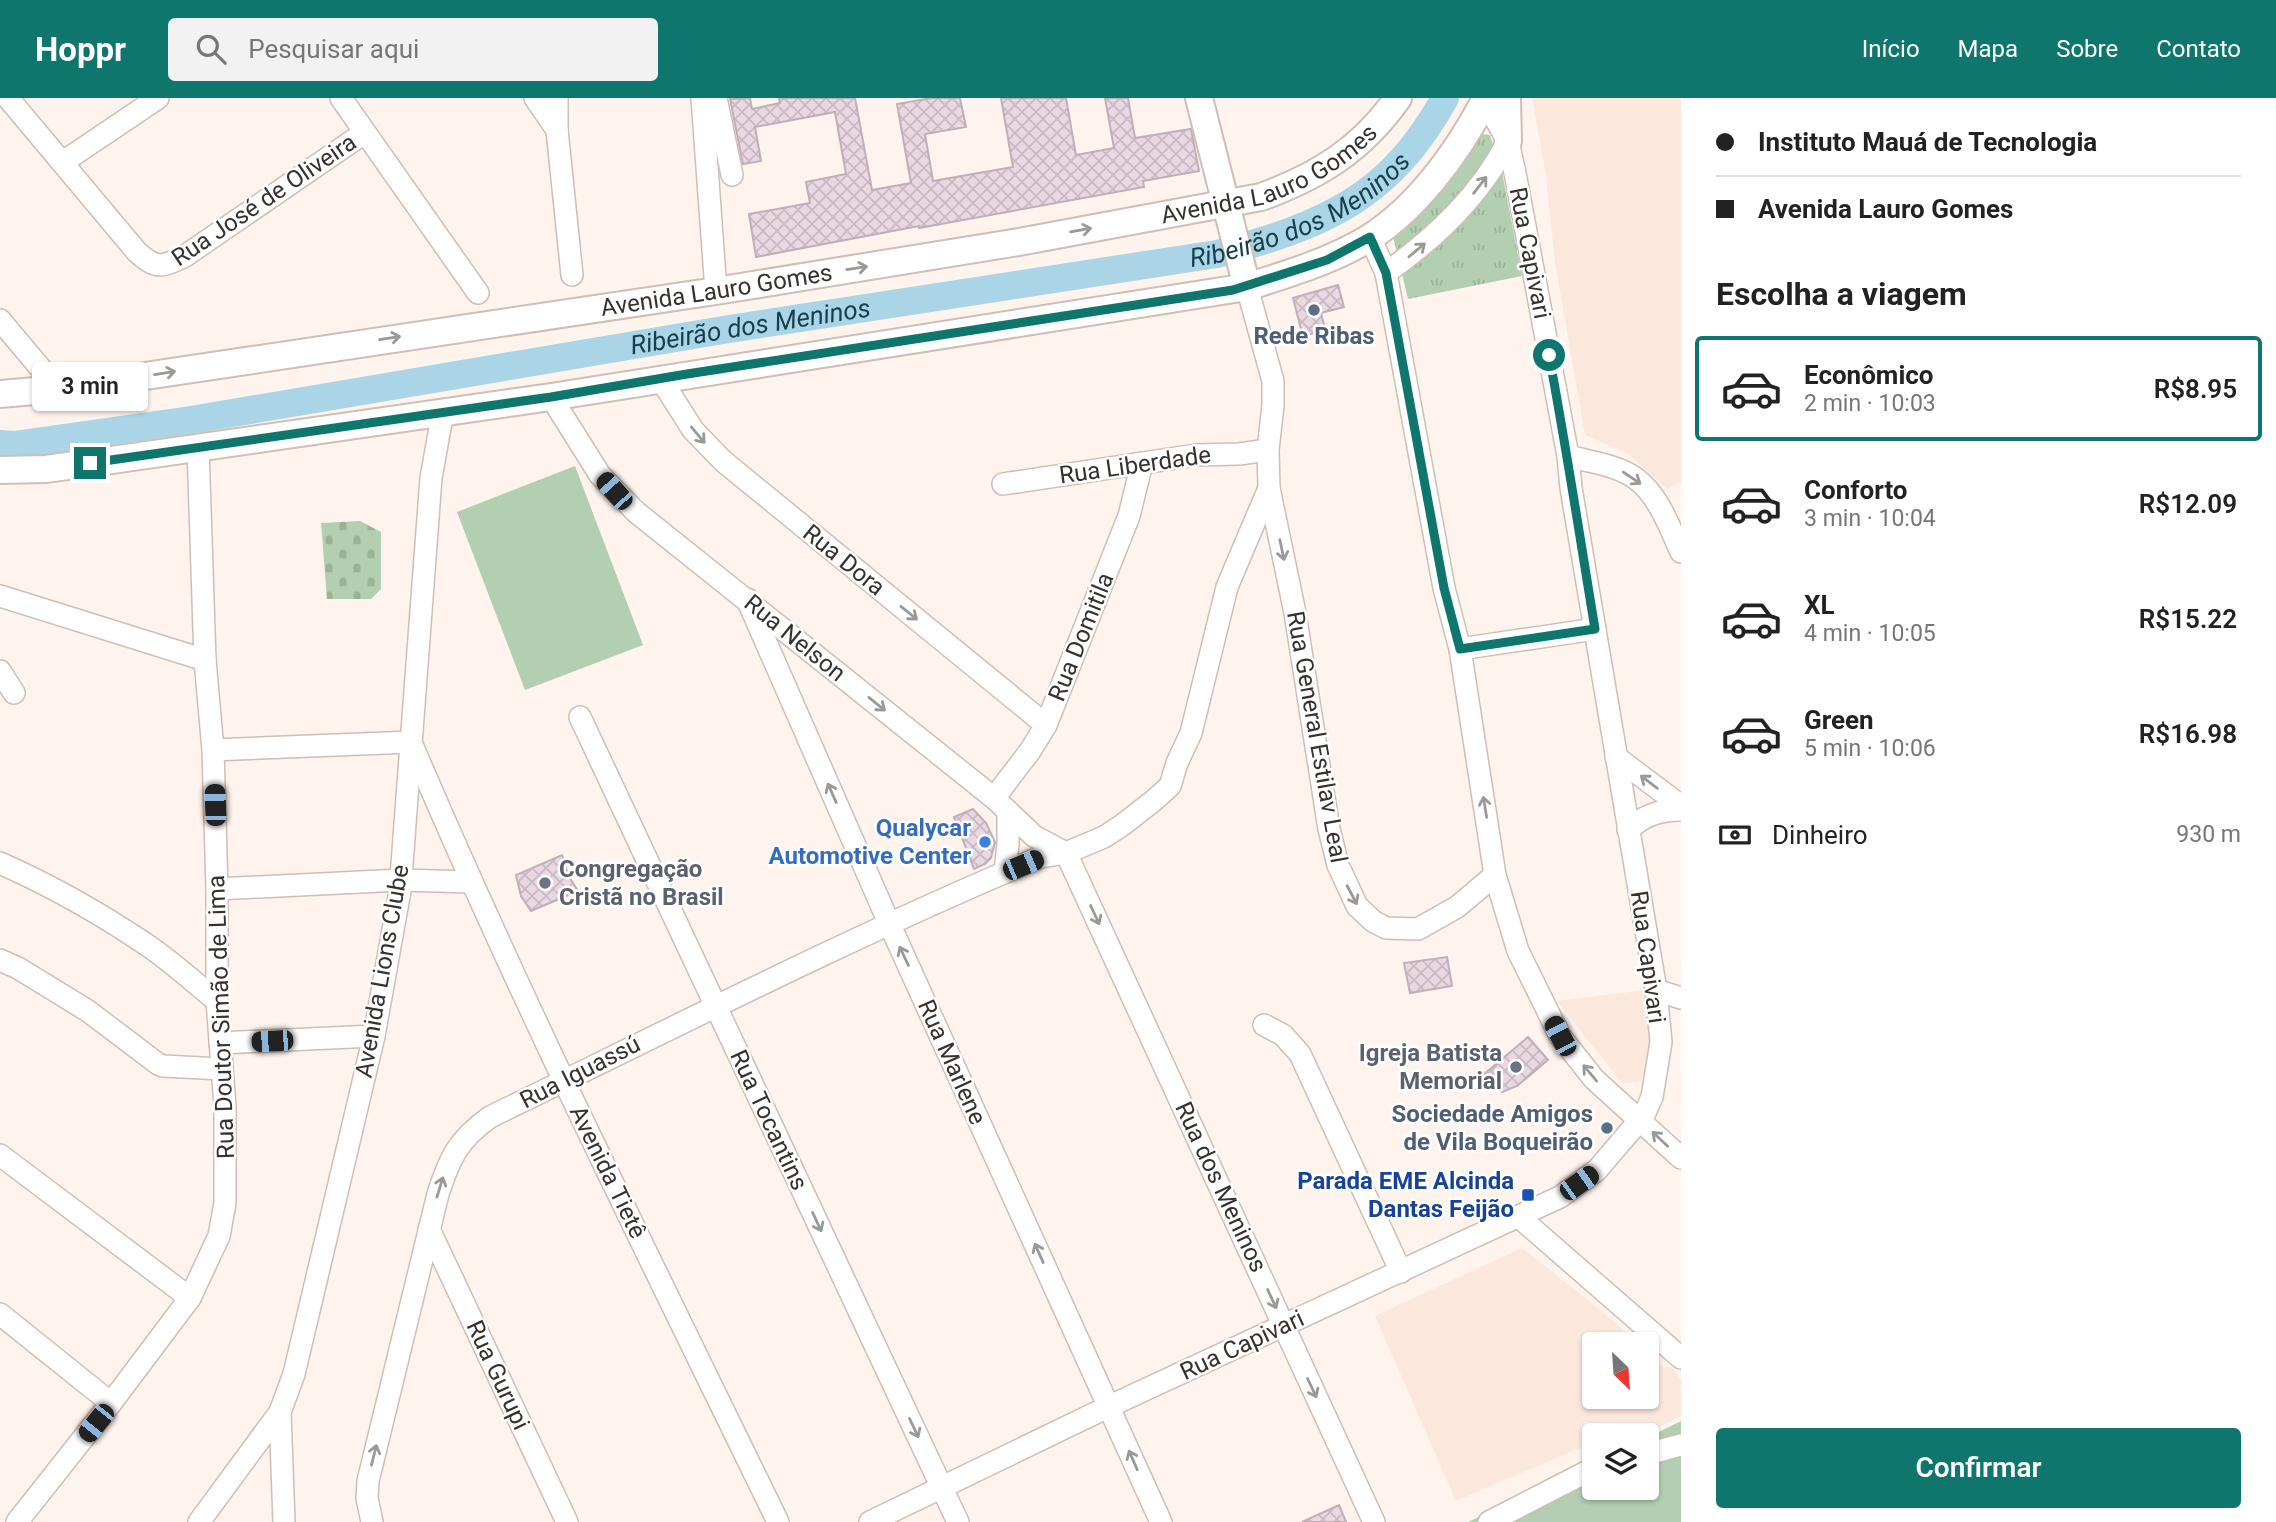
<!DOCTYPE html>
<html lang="pt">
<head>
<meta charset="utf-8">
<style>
	:root { --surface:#fff; --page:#f2f2f2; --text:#222; --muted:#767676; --line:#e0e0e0; --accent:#0f766e }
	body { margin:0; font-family:Roboto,sans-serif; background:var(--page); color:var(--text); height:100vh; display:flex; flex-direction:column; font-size:26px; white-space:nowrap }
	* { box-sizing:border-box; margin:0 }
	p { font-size:23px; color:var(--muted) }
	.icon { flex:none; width:38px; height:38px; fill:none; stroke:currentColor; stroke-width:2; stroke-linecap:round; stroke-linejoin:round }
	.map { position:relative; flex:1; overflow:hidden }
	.side { display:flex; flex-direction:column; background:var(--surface); width:595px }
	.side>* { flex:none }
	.banner { display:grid; align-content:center; height:154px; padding:0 35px; background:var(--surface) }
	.needle { width:46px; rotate:155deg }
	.buttons { position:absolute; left:1582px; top:1234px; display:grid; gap:14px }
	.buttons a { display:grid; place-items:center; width:77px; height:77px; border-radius:7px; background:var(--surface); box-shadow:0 2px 5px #0004; font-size:35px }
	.end { position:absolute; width:32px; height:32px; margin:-16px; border:9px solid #0f766e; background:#fff; box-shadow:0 0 0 4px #fff }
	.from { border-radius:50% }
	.bubble { position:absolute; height:49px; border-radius:7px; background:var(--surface); box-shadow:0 2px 5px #0004; font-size:23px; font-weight:600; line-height:49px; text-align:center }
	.car { position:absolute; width:21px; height:42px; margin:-21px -10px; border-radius:9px; box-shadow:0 0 5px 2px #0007; background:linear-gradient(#222 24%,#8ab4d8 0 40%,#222 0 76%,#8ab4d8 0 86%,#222 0) }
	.banner b { display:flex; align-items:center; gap:24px; height:66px; font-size:26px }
	.banner b+b { border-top:2px solid var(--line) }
	.banner i { width:18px; height:18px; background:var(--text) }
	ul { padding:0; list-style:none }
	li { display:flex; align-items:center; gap:21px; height:105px; margin:0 14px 10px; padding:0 21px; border:4px solid transparent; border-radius:7px }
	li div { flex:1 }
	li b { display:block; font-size:26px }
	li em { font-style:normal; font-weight:600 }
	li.on { border-color:var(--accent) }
	li>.icon { width:63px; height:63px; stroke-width:1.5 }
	h2 { padding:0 35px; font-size:32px; line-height:84px }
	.pay { display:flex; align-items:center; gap:18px; height:77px; padding:0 35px; font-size:26px }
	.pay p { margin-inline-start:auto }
	.action { display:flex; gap:14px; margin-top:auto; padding:14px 35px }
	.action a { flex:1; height:80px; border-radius:7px; background:var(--accent); color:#fff; font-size:28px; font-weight:600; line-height:80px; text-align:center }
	header { display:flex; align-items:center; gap:42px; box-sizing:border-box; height:98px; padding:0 35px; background:var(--accent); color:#fff }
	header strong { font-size:33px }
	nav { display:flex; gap:38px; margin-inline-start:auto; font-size:24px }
	.search { width:490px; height:63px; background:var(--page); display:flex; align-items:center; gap:18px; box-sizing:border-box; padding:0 24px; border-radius:7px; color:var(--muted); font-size:26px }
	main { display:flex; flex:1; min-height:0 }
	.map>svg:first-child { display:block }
	.built { fill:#fce7dc }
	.grass { fill:#b2cfb1 }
	.cemetery { fill:url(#cemetery-stones) }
	.park { fill:url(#park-tufts) }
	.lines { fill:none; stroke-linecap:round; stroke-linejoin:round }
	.river { stroke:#aad5e7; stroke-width:28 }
	.building { fill:url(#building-cross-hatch); stroke:#bfafb8; stroke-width:2 }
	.minor-casing { stroke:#cfbeb5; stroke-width:24 }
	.major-casing { stroke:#cfbeb5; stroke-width:30 }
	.minor { stroke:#fff; stroke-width:21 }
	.major { stroke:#fff; stroke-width:26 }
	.oneway { stroke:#9b9896 }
	.route { stroke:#0f766e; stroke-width:9 }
	.service-dot { fill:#5c6f8a; stroke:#fff; stroke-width:2.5 }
	.shop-dot { fill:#3f7fe0; stroke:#fff; stroke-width:2.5 }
	.worship-dot { fill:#6b7280; stroke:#fff; stroke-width:2.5 }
	.transit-dot { fill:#1a4fb4; stroke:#fff; stroke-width:2.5 }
	.labels { text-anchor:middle; stroke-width:5; stroke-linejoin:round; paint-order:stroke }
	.street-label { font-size:24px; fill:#37302c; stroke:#fff }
	.service-label { font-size:24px; font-weight:bold; fill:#4e5e75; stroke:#fff }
	.shop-label { font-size:24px; font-weight:bold; fill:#366cbe; stroke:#fff; text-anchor:end }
	.worship-label { font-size:24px; font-weight:bold; fill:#5b616d; stroke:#fff; text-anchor:start }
	.transit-label { font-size:24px; font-weight:bold; fill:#164399; stroke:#fff; text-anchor:end }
	.water-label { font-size:26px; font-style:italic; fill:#163d4a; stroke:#fff }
</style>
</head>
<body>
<header>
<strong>Hoppr</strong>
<div class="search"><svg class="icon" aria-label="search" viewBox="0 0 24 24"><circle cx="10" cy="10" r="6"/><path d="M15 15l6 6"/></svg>Pesquisar aqui</div>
<nav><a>Início</a><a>Mapa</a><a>Sobre</a><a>Contato</a></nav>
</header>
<main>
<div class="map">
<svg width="1681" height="1424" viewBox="0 0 1681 1424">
	<defs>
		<pattern id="cemetery-stones" width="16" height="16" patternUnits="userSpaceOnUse" patternTransform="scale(1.75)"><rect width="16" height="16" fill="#b2cfb1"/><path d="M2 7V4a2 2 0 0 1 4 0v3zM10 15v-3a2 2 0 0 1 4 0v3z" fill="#9ab298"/></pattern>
		<pattern id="park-tufts" width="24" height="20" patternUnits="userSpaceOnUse" patternTransform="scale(1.75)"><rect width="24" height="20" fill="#b2cfb1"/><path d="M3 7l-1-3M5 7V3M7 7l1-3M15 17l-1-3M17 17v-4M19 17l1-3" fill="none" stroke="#9ab298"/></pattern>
		<pattern id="building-cross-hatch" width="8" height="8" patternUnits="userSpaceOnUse" patternTransform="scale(1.75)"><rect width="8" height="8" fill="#e9d8e2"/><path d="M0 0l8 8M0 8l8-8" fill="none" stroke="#c8bac2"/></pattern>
	</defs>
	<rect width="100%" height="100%" fill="#fef3ed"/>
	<g class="built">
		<path d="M1532,0H1681V385L1667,391L1630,357L1585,337L1555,164L1546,77Z"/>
		<path d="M1646,892L1653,937L1646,978L1637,984L1622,985L1557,903Z"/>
		<path d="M1522,1150L1603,1214L1638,1246H1594V1298H1647V1254L1663,1269H1672L1681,1282V1318L1643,1337H1594V1344L1456,1403L1375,1218Z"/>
	</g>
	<g class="grass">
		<path d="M575,368L643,547L525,592L457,414Z"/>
		<path d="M1681,1323V1424H1468L1594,1367V1390H1647V1340Z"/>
	</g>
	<path class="cemetery" d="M360,423L381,434V491L371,501H327L321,425Z"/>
	<path class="park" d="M1481,36L1490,37L1503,79L1522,178L1408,201L1393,138Z"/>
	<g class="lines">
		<path class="river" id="s1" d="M0,346L14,347L191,322L729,231L1217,156C1324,127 1389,101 1445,0"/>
	</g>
	<g class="building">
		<path d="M750,0L752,11L780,5L779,0H855L872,92L911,85L897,6L932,0H960L966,29L925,36L933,83L1013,69L1001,0H1066L1076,57L1114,50L1105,0H1128L1135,40L1191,31L1199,73L1143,83L1144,89L919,130V128L756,159L749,116L810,105L806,84L846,76L835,14L755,29L761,63L743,66L730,1Z"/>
		<path d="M1338,187L1344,209L1321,215L1325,231L1303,239L1293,200Z"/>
		<path d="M973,711L986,725L995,744L991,760L985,766L974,771L954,719Z"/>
		<path d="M562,757L568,777L578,793L531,813L521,798L516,777Z"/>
		<path d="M1447,859L1452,888L1410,895L1404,865Z"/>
		<path d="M1528,939L1548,962L1517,988L1502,994L1483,977Z"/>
		<path d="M1339,1407L1346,1424H1302Z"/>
	</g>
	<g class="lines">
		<g class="minor-casing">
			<g id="minor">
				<path d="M8,0L137,154C157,172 162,169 185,158L364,35"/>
				<path d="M341,0L478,195"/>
				<path d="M535,0L557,32"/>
				<path d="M557,0V32L572,177"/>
				<path d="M702,0L716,193"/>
				<path d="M716,0L732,77"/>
				<path d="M63,64L158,0"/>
				<path d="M1370,139L1386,175L1444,490L1460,551L1495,777L1518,853L1560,938L1594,981L1681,1060"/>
				<path d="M1386,175C1436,139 1480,98 1508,43"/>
				<path d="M0,222L58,291"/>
				<path d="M660,280L693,332L723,363L1046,627"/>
				<path d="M551,299L600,377L636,414L994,700L1034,738L1066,755"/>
				<path d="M1568,358C1590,364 1617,367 1635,380C1658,396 1670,430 1681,454"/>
				<path d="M1003,386L1196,357L1239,356L1268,352"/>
				<path d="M1269,390L1295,515L1329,731L1338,767L1357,808L1373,823L1386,830L1418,831L1457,809L1495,777"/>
				<path d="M0,498L205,562"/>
				<path d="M747,501L889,825L1161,1424"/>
				<path d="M1460,551L1595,531"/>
				<path d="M0,573L14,595"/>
				<path d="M580,619L958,1424"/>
				<path d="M413,649C525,912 653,1167 778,1424"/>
				<path d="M213,652L411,644"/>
				<path d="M1616,659L1681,708"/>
				<path d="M994,700L1030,653L1046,627L1129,418L1142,365"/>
				<path d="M1628,732C1644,717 1660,712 1681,712"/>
				<path d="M1066,755L1374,1424"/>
				<path d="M0,765C52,788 103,817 150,849C173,865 195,885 217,903"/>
				<path d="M1005,774L1008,746V716"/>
				<path d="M217,791L401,782L471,784"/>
				<path d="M0,862L18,870L88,913L158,966L163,968L222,971"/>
				<path d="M1656,892L1681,900"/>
				<path d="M1264,927L1283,937L1300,956L1401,1174"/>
				<path d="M220,945L374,938"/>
				<path d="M0,1057L190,1200"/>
				<path d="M1519,1119L1681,1260"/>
				<path d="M429,1131L567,1424"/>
				<path d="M0,1216L111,1305"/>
				<path d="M1647,1356L1681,1347"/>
				<path d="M17,1424L111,1305L190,1200L219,1138L225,1105V1008L217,903V791L213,652L205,562L198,349"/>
				<path d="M199,1424L280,1314"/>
				<path d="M284,1424L280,1314L294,1276L374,938L400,793L431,380L443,313"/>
				<path d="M372,1424L367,1400L368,1383L438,1096C450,1059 458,1042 490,1019C673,930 853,838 1041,759L1066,755L1104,739L1121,728L1152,704L1170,688L1177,665L1191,635L1227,489L1269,390L1268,352L1273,307V283L1247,189"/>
				<path d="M870,1424L1110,1308L1560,1099L1597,1072L1644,1017L1652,999L1661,944L1656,892L1571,390L1568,358L1516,80L1508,43L1485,3"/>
				<path d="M1489,1424L1594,1370"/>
			</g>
		</g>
		<g class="major-casing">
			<g id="major">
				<path d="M1199,0L1247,189"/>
				<path d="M1507,0L1508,43"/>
				<path id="s2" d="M0,296L58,291L716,193L1019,144L1261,99C1319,78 1362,51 1398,0"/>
				<path d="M0,372L46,371L112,362L551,299L1247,189C1284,177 1322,166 1357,147C1412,118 1458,55 1486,0"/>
			</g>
		</g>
		<use href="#minor" class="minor"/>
		<use href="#major" class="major"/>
	</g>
	<defs><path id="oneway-shaft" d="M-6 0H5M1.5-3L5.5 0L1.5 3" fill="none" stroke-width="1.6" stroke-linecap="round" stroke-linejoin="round" transform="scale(1.75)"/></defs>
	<g class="oneway">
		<use href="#oneway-shaft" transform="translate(1480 87) rotate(-52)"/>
		<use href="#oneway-shaft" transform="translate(1081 132) rotate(-10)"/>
		<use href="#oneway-shaft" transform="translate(1417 152) rotate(-40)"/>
		<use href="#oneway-shaft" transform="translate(857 170) rotate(-9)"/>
		<use href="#oneway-shaft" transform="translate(390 240) rotate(-9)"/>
		<use href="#oneway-shaft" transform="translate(165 275) rotate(-9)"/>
		<use href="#oneway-shaft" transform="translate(698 337) rotate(50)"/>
		<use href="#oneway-shaft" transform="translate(1632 380) rotate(34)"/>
		<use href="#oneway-shaft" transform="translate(1282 452) rotate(78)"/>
		<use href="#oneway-shaft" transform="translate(909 515) rotate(39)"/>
		<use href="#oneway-shaft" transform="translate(877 606) rotate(39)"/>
		<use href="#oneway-shaft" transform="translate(1649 684) rotate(-143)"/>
		<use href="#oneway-shaft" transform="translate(832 695) rotate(-114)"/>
		<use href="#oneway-shaft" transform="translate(1485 709) rotate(-99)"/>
		<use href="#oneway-shaft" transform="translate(1352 797) rotate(62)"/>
		<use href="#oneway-shaft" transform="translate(1095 817) rotate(65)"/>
		<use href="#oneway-shaft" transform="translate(904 858) rotate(-115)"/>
		<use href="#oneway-shaft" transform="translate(1590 975) rotate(-130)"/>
		<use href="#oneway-shaft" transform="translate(1660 1041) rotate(-137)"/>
		<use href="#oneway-shaft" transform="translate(440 1089) rotate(-73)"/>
		<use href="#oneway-shaft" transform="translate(817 1124) rotate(65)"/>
		<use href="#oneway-shaft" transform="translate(1039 1155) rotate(-114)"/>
		<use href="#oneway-shaft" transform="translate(1272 1201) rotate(65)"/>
		<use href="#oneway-shaft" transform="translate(1312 1290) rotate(65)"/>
		<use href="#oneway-shaft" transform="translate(914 1330) rotate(65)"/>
		<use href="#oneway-shaft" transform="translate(374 1357) rotate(-76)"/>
		<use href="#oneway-shaft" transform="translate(1133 1362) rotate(-114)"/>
	</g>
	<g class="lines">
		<path class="route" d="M90,365L551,299L687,276L1233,192L1327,162L1370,139L1386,175L1444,490L1460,551L1595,531C1580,440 1566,348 1549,257"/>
	</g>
	<g class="service-dot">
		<circle cx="1314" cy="212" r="7"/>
		<circle cx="1607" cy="1030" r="7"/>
	</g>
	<circle class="shop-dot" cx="985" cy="744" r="7"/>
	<g class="worship-dot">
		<circle cx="545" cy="785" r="7"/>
		<circle cx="1516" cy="969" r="7"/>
	</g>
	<rect class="transit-dot" x="1521" y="1090" width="14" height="14" rx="3.5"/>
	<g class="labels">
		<g class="street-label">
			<text dy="8" stroke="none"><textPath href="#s2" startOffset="1292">Avenida Lauro Gomes</textPath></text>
			<text transform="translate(264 102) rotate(-34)" y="8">Rua José de Oliveira</text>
			<text transform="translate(1530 155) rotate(79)" y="8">Rua Capivari</text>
			<text dy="8" stroke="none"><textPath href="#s2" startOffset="724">Avenida Lauro Gomes</textPath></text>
			<text transform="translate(1135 367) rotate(-8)" y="8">Rua Liberdade</text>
			<text transform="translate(844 462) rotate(39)" y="8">Rua Dora</text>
			<text transform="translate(1081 539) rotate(-68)" y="8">Rua Domitila</text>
			<text transform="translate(795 540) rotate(39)" y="8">Rua Nelson</text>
			<text transform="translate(1317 639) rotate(80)" y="8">Rua General Estilav Leal</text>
			<text transform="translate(1648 859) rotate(82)" y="8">Rua Capivari</text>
			<text transform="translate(382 873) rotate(-80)" y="8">Avenida Lions Clube</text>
			<text transform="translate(221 919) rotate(-92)" y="8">Rua Doutor Simão de Lima</text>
			<text transform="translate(952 964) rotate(66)" y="8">Rua Marlene</text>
			<text transform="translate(580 974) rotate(-27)" y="8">Rua Iguassú</text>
			<text transform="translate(769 1022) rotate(65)" y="8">Rua Tocantins</text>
			<text transform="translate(608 1074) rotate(64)" y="8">Avenida Tietê</text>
			<text transform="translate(1221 1089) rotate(65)" y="8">Rua dos Meninos</text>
			<text transform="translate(1242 1247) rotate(-25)" y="8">Rua Capivari</text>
			<text transform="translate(498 1277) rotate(65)" y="8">Rua Gurupi</text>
		</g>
		<g class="service-label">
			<text x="1314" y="246">Rede Ribas</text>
			<text x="1593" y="1024" text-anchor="end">Sociedade Amigos<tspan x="1593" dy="28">de Vila Boqueirão</tspan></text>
		</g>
		<g class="shop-label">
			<text x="971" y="738">Qualycar<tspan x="971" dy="28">Automotive Center</tspan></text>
		</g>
		<g class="worship-label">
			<text x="559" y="779">Congregação<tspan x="559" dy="28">Cristã no Brasil</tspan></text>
			<text x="1502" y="963" text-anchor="end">Igreja Batista<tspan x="1502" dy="28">Memorial</tspan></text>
		</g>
		<g class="transit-label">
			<text x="1514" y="1091">Parada EME Alcinda<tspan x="1514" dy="28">Dantas Feijão</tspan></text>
		</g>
		<g class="water-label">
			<text dy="9" stroke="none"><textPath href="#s1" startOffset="1326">Ribeirão dos Meninos</textPath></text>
			<text dy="9" stroke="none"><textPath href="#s1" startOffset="760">Ribeirão dos Meninos</textPath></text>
		</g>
	</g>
</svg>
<div class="buttons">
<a><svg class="needle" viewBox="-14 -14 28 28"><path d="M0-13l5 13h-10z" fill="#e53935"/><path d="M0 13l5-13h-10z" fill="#767676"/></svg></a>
<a><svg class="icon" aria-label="layers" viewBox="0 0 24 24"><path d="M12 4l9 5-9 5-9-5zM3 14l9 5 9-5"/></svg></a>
</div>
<i class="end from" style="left:1549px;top:257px"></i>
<i class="end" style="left:90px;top:365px"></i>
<div class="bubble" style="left:32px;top:264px;width:116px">3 min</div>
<i class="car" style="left:614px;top:393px;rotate:318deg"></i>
<i class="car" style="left:215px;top:707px;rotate:358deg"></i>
<i class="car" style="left:1023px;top:767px;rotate:67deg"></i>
<i class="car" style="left:1560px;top:938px;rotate:332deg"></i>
<i class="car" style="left:272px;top:943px;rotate:267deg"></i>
<i class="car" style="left:1579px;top:1085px;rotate:55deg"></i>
<i class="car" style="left:96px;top:1325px;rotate:219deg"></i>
</div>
<section class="side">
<div class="banner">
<b><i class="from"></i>Instituto Mauá de Tecnologia</b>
<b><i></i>Avenida Lauro Gomes</b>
</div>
<h2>Escolha a viagem</h2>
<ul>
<li class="on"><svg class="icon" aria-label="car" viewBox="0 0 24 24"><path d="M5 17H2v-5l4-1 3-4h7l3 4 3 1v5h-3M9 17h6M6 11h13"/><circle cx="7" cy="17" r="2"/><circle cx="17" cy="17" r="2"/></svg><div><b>Econômico</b><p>2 min · 10:03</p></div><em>R$8.95</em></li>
<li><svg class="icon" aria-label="car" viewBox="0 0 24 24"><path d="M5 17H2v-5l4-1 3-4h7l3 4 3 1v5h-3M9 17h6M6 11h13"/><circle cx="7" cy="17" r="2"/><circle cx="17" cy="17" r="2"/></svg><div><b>Conforto</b><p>3 min · 10:04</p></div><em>R$12.09</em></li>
<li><svg class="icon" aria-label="car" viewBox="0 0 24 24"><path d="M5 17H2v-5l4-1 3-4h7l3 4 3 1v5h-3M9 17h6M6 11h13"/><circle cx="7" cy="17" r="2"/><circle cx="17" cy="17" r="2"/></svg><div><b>XL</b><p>4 min · 10:05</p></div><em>R$15.22</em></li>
<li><svg class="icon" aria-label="car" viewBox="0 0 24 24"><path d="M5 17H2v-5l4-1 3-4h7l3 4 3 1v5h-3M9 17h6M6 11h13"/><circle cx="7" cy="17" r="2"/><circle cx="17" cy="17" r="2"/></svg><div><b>Green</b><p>5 min · 10:06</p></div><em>R$16.98</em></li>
</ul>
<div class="pay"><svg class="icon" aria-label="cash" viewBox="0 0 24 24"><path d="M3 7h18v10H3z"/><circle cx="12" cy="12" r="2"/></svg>Dinheiro<p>930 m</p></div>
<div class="action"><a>Confirmar</a></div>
</section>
</main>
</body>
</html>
